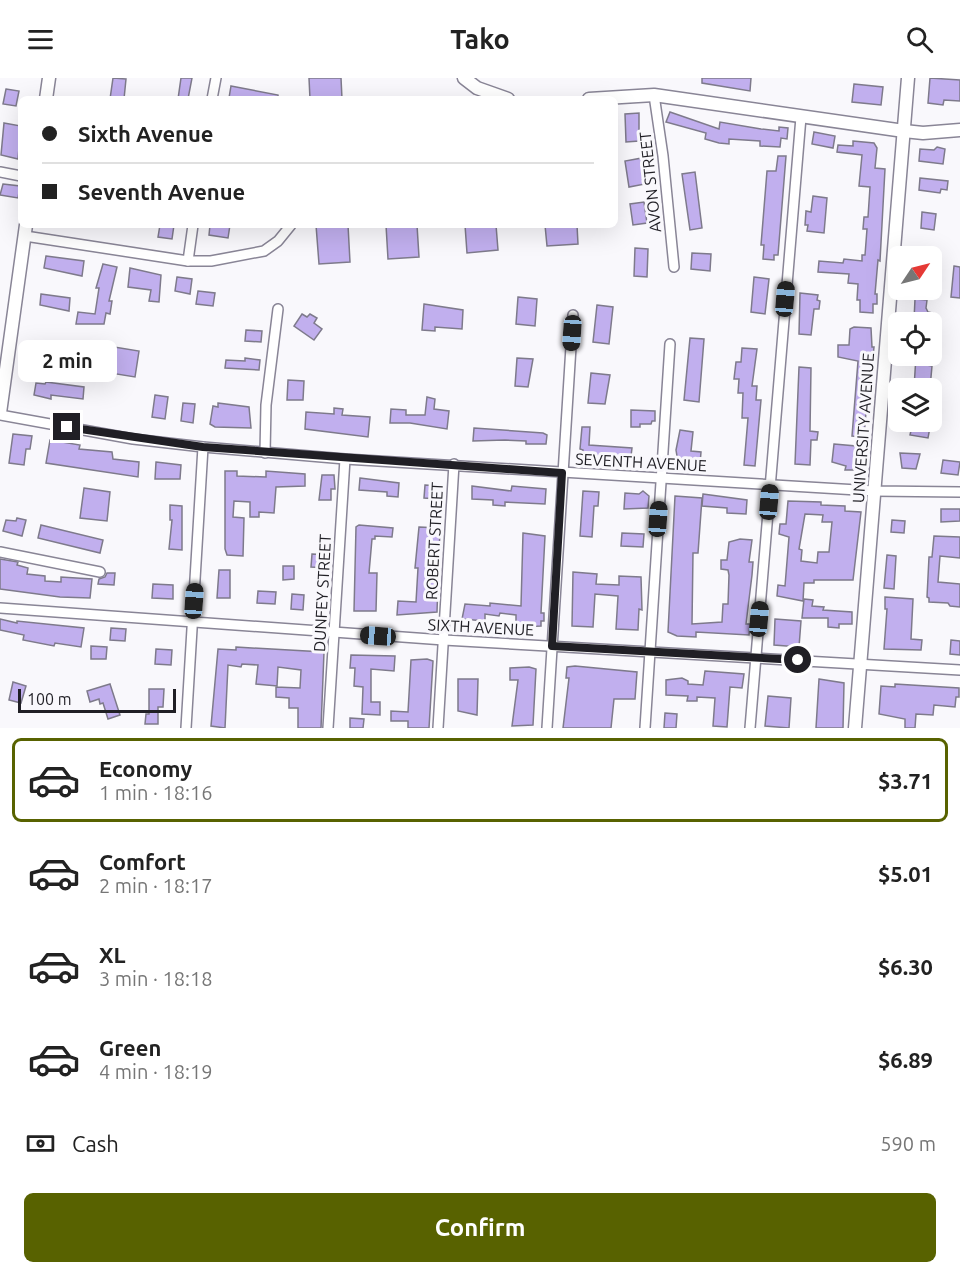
<!DOCTYPE html>
<html lang="en">
<head>
<meta charset="utf-8">
<style>
	:root { --surface:#fff; --page:#f6f6f6; --text:#222; --muted:#767676; --line:#e0e0e0; --accent:#586200 }
	body { margin:0; font-family:Ubuntu,sans-serif; background:var(--page); color:var(--text); height:100vh; display:flex; flex-direction:column; font-size:22px; white-space:nowrap }
	* { box-sizing:border-box; margin:0 }
	p { font-size:20px; color:var(--muted) }
	.icon { flex:none; width:33px; height:33px; fill:none; stroke:currentColor; stroke-width:2; stroke-linecap:round; stroke-linejoin:round }
	.map { position:relative; height:650px; overflow:hidden }
	.sheet { display:flex; flex-direction:column; background:var(--surface); flex:1 }
	.sheet>* { flex:none }
	.guide { position:absolute; left:18px; top:18px; width:600px; height:132px; border-radius:9px; box-shadow:0 6px 24px #0002; display:grid; align-content:center; height:132px; padding:0 24px; background:var(--surface) }
	.needle { width:39px; rotate:55deg }
	.tools { position:absolute; left:888px; top:168px; display:grid; gap:12px }
	.tools a { display:grid; place-items:center; width:54px; height:54px; border-radius:9px; background:var(--surface); box-shadow:0 6px 24px #0002; font-size:30px }
	.scale { position:absolute; left:18px; bottom:15px; width:158px; box-sizing:border-box; padding-left:6px; border:3px solid #201f25; border-top:0; font-size:16px; line-height:21px; white-space:nowrap; color:#201f25; -webkit-text-stroke:4px #f9f8fc; paint-order:stroke }
	.end { position:absolute; width:27px; height:27px; margin:-14px; border:8px solid #201f25; background:#fff; box-shadow:0 0 0 3px #fff }
	.from { border-radius:50% }
	.bubble { position:absolute; height:42px; border-radius:9px; background:var(--surface); box-shadow:0 6px 24px #0002; font-size:20px; font-weight:600; line-height:42px; text-align:center }
	.car { position:absolute; width:18px; height:36px; margin:-18px -9px; border-radius:8px; box-shadow:0 0 4px 2px #0007; background:linear-gradient(#222 24%,#8ab4d8 0 40%,#222 0 76%,#8ab4d8 0 86%,#222 0) }
	.guide b { display:flex; align-items:center; gap:21px; height:57px; font-size:22px }
	.guide b+b { border-top:2px solid var(--line) }
	.guide i { width:15px; height:15px; background:var(--text) }
	ul { padding:10px 0 0; list-style:none }
	li { display:flex; align-items:center; gap:18px; height:84px; margin:0 12px 9px; padding:0 12px; border:3px solid transparent; border-radius:9px }
	li div { flex:1 }
	li b { display:block; font-size:22px }
	li em { font-style:normal; font-weight:600 }
	li.current { border-color:var(--accent) }
	li>.icon { width:54px; height:54px; stroke-width:1.5 }
	.pay { display:flex; align-items:center; gap:15px; height:66px; padding:0 24px; font-size:22px }
	.pay p { margin-inline-start:auto }
	.button { display:flex; gap:12px; margin-top:auto; padding:12px 24px }
	.button a { flex:1; height:69px; border-radius:9px; background:var(--accent); color:#fff; font-size:24px; font-weight:600; line-height:69px; text-align:center }
	header { display:flex; justify-content:space-between; align-items:center; height:78px; padding:0 24px; background:var(--surface); font-size:27px; font-weight:600 }
	.map>svg:first-child { display:block }
	.building { fill:#c1afee; stroke:#7e7a8b; stroke-width:1.5; fill-rule:evenodd }
	.lines { fill:none; stroke-linecap:round; stroke-linejoin:round }
	.street-casing { stroke:#898596; stroke-width:12 }
	.secondary-casing { stroke:#898596; stroke-width:15 }
	.street { stroke:#fff; stroke-width:9 }
	.secondary { stroke:#fff; stroke-width:12 }
	.route { stroke:#201f25; stroke-width:8 }
	.labels { text-anchor:middle; stroke-width:6; stroke-linejoin:round; paint-order:stroke }
	.street-label { font-size:16px; fill:#201f25; stroke:#f9f8fc }
</style>
</head>
<body>
<header><svg class="icon" aria-label="menu" viewBox="0 0 24 24"><path d="M4 6h16M4 12h16M4 18h16"/></svg>Tako<svg class="icon" aria-label="search" viewBox="0 0 24 24"><circle cx="10" cy="10" r="6"/><path d="M15 15l6 6"/></svg></header>
<div class="map">
<svg width="960" height="650" viewBox="0 0 960 650">
	<rect width="100%" height="100%" fill="#f9f8fc"/>
	<g class="building">
		<path d="M113,0L126,1L124,21H110Z"/>
		<path d="M181,0H192L188,21H178Z"/>
		<path d="M309,0H341L342,21H310Z"/>
		<path d="M702,0H751L750,13L702,5Z"/>
		<path d="M930,0L960,2V23L944,22L943,27L928,25Z"/>
		<path d="M854,6L883,9L881,27L852,24Z"/>
		<path d="M231,8L278,17V21L229,20Z"/>
		<path d="M6,11L19,13L16,28L3,26Z"/>
		<path d="M670,34L719,51L720,44L761,51L779,53V49L788,50L787,61L781,60L780,69L760,68V63L729,61V66L719,65L705,61L706,55L666,44Z"/>
		<path d="M639,35V63L626,64L625,36Z"/>
		<path d="M4,45L21,48L18,81L1,77Z"/>
		<path d="M814,54L835,58L833,70L812,66Z"/>
		<path d="M853,63L874,65L877,70L875,90L885,91L880,183L878,182L875,216H877V226H873V235L860,234V222H857L858,206L848,205L849,196L818,194L819,183L843,185L844,181L862,183V177H865L867,151H863L864,139H868L870,109L859,108L862,77L837,74L838,67L853,68Z"/>
		<path d="M937,69L945,71L943,86L919,83L920,71L934,72Z"/>
		<path d="M778,78H786L778,177H774V182L763,181L764,167H761L767,93H776Z"/>
		<path d="M642,80L645,106L629,109L625,83Z"/>
		<path d="M695,94L702,150L690,152L682,96Z"/>
		<path d="M920,100L948,103L947,112L941,111L940,115L919,112Z"/>
		<path d="M3,106L20,108L18,120L0,117Z"/>
		<path d="M813,118L827,120L824,155L807,153L808,147H805L806,133L811,134Z"/>
		<path d="M644,124L647,145L633,147L630,126Z"/>
		<path d="M922,134L936,136L934,152L921,150Z"/>
		<path d="M160,147H174L172,161L158,159Z"/>
		<path d="M210,147H230L228,160L209,157Z"/>
		<path d="M316,147H348L350,184L319,186Z"/>
		<path d="M386,147H417L419,179L388,181Z"/>
		<path d="M465,147H496L498,172L467,175Z"/>
		<path d="M545,147H577L578,166L547,168Z"/>
		<path d="M635,170L648,171L647,199L634,198Z"/>
		<path d="M692,175L711,176L710,193L691,191Z"/>
		<path d="M46,178L84,183L82,198L44,190Z"/>
		<path d="M103,186L117,189L109,223H112L110,236L106,235L104,246H76L78,234L95,236L99,210H96Z"/>
		<path d="M954,188L960,189V220L951,219Z"/>
		<path d="M130,190L161,197L159,224L149,223L151,212L128,209Z"/>
		<path d="M177,199L192,201L190,216L175,213Z"/>
		<path d="M754,199L769,201L765,236L751,234Z"/>
		<path d="M198,213L215,215L213,228L196,226Z"/>
		<path d="M800,215L818,217L817,222L820,223L819,231H814L811,257L799,256Z"/>
		<path d="M41,216L70,220L69,233L40,227Z"/>
		<path d="M518,219L537,221L535,248L516,246Z"/>
		<path d="M915,221L927,222L926,230L928,234L933,235V243L914,242Z"/>
		<path d="M424,226L463,232L462,251L435,249V253L422,252Z"/>
		<path d="M597,227L613,229L609,266L593,264Z"/>
		<path d="M302,236L307,239L310,236L317,240L314,245L322,251L314,262L294,248Z"/>
		<path d="M854,249L871,250L872,269H874L871,296H869L864,359L852,358L858,283L838,279V267H849L850,251Z"/>
		<path d="M246,252L262,253L261,264L245,263Z"/>
		<path d="M690,260L704,261L699,324L684,322Z"/>
		<path d="M37,265L71,270L69,282L36,278Z"/>
		<path d="M108,268L139,273L135,299L104,294Z"/>
		<path d="M742,270L757,271L752,308H757L756,322H761L755,388L744,387L748,340H742L743,315H738L739,301H734L736,284H741Z"/>
		<path d="M916,278H927L926,287L932,288L930,310H914Z"/>
		<path d="M245,280L260,282L259,292L225,290L226,282L245,283Z"/>
		<path d="M517,280L533,281L528,309L515,308Z"/>
		<path d="M799,289L811,290L810,353L818,354L817,362H811L810,387L795,386Z"/>
		<path d="M591,295L610,297L605,326L588,325Z"/>
		<path d="M288,302L304,303L303,322H287Z"/>
		<path d="M46,304L84,309L83,321L51,317V321L34,317L36,305L45,306Z"/>
		<path d="M155,317L168,319L165,341L152,339Z"/>
		<path d="M427,319L435,321L434,331L449,333L447,351L410,345H390L391,331L406,332V337H425Z"/>
		<path d="M183,325L195,326L193,345L181,343Z"/>
		<path d="M218,325L249,329L251,350L215,349L210,346L213,328L218,329Z"/>
		<path d="M334,330L343,331L342,337L370,339L368,359L305,351L306,334L334,336Z"/>
		<path d="M631,332L655,333V343H652L651,346H640V349H631Z"/>
		<path d="M913,344H931L928,360L910,357Z"/>
		<path d="M582,349H590L589,367L632,370L630,386L587,382V379H582L583,372L580,371Z"/>
		<path d="M474,350L543,355L547,357L546,366H526V363L505,362L473,363Z"/>
		<path d="M680,352L693,354L691,373L701,374L700,386L678,384L676,372Z"/>
		<path d="M13,356L32,358L30,371H26L24,387L9,385Z"/>
		<path d="M50,362L80,367L79,371L112,374L113,381L139,384L138,399L46,385Z"/>
		<path d="M834,366L856,368L853,392H845L846,388L832,384Z"/>
		<path d="M900,375L920,376L916,391L902,390Z"/>
		<path d="M943,382L960,384L958,397L941,395Z"/>
		<path d="M156,384L181,387L180,401H155Z"/>
		<path d="M225,393H237V398L266,399V393L305,396V408L276,409L274,435L259,434V439H250V424L234,423L233,439L244,440L243,478L227,477L225,471Z"/>
		<path d="M322,397H334L335,411H331V422H319Z"/>
		<path d="M360,400L399,405L398,419L387,418V414L359,412Z"/>
		<path d="M425,407L439,408L438,421L424,420Z"/>
		<path d="M472,408L511,413L512,408L546,411L545,426L505,424V428L493,427V422L472,421Z"/>
		<path d="M84,410L110,414L107,443L80,440Z"/>
		<path d="M583,413L599,414L598,428H594L592,459L580,458Z"/>
		<path d="M643,413L649,418L648,430L624,431L625,415L639,416Z"/>
		<path d="M703,416L747,422L746,436L727,435V430L702,428Z"/>
		<path d="M675,418L702,420L698,475H693L692,546L722,544L723,526H728L729,497L728,492L721,491V482H727L729,464L740,461L752,462L749,484H753L752,497L746,546H750L749,557L696,554V559L677,558L668,554Z"/>
		<path d="M788,423L821,424V427L845,428V433L861,434L853,502H814V505H804L803,523L777,518L778,507L785,508L789,459L779,456L780,446H786ZM805,436L823,437L822,444H832L829,474H818L817,485L801,483L802,472L799,471Z"/>
		<path d="M170,427L182,428V472L169,471L172,442H170Z"/>
		<path d="M941,431H960V443L941,444Z"/>
		<path d="M17,440L26,442L22,458L3,453L6,442L16,443Z"/>
		<path d="M892,442L905,443L904,455L891,454Z"/>
		<path d="M41,447L103,462L100,475L38,460Z"/>
		<path d="M359,447L393,450L392,459L375,458V461H372L369,495H377L376,533H354L356,449Z"/>
		<path d="M419,449L440,450L437,534L397,537L398,523L416,524L418,490H415Z"/>
		<path d="M523,455L545,458L541,535H544V543H541V548L516,549V537L500,535L499,538L485,536V543L462,541L465,526L490,528V525L521,528Z"/>
		<path d="M622,455L644,456L643,469L621,468Z"/>
		<path d="M934,458L960,459V480L940,478L938,504L960,506V529L950,528L948,525L929,524V520L927,519L929,479H932Z"/>
		<path d="M312,476L330,477L329,490L311,489Z"/>
		<path d="M887,477L896,478L894,511L884,510Z"/>
		<path d="M0,481L18,484L17,487L28,490L27,496L45,498V503L61,504V499L92,501L90,520L60,519L0,511Z"/>
		<path d="M283,488H294V501L283,502Z"/>
		<path d="M219,492H230V520H217Z"/>
		<path d="M573,494L597,496L596,506L619,507V498L641,499L642,532L639,531L638,552L616,551L618,518L595,516L593,549L572,548Z"/>
		<path d="M107,495H115L114,507L98,506L99,501L105,499Z"/>
		<path d="M153,506L173,507V521L152,520Z"/>
		<path d="M258,513L276,514L275,526L257,525Z"/>
		<path d="M292,516L304,517L303,532L291,531Z"/>
		<path d="M885,519L913,521L911,561L922,562L921,572L884,571L887,531H885Z"/>
		<path d="M804,521L813,522L812,528L824,529L823,532L852,534V546H839V550L828,549V540H802Z"/>
		<path d="M0,541L17,545V543L84,550L81,569L55,565L54,568L23,562L24,557L0,552Z"/>
		<path d="M775,541L801,543L799,569L774,567Z"/>
		<path d="M111,550L126,551L125,563L110,562Z"/>
		<path d="M951,562L960,563V577L950,576Z"/>
		<path d="M91,568L107,569L106,581H91Z"/>
		<path d="M236,569L324,574L321,650H298V630H289V620L276,619V609L300,610L301,592L278,589L277,608L256,606L258,587L242,586L241,589L228,587L225,650L211,648L218,571L236,572Z"/>
		<path d="M156,571L172,572L171,587L155,586Z"/>
		<path d="M351,577L395,578L394,593L371,591V624H380V637L362,636L363,609L354,608L355,590H350Z"/>
		<path d="M427,581L433,583L429,650H408V643H391V633L408,634L411,582Z"/>
		<path d="M575,588L637,594L635,621H614L611,650H563L569,600H566L567,589Z"/>
		<path d="M529,589L536,591L533,647L512,648L518,602H510V590Z"/>
		<path d="M705,593L744,596L742,610L730,609L727,649L713,648L715,620L697,619V623H687L688,618L666,617V602L682,600L688,603V606L703,607Z"/>
		<path d="M458,601H478L477,637L458,633Z"/>
		<path d="M819,601L844,605L843,650H816Z"/>
		<path d="M13,604L26,608L21,625L9,622Z"/>
		<path d="M110,606L120,637L108,641L103,625L100,626L99,621L90,624L87,613Z"/>
		<path d="M895,606L959,610V619H956L955,629L934,627L933,637L916,636L915,650H905V641L879,636L881,608L895,609Z"/>
		<path d="M149,611H164L163,629H158V646H145L146,636H149Z"/>
		<path d="M768,618L791,620L789,650L765,648Z"/>
		<path d="M665,635L677,636L676,650H664Z"/>
		<path d="M350,640L364,641L363,650H350Z"/>
	</g>
	<g class="lines">
		<g class="street-casing">
			<g id="street">
				<path d="M654,17L663,78L674,189"/>
				<path d="M212,21L216,0"/>
				<path d="M0,94L21,98"/>
				<path d="M25,158L188,183H211L264,173L278,163L291,147"/>
				<path d="M188,183L193,147"/>
				<path d="M0,337L133,361L203,369L345,381L874,413L960,414"/>
				<path d="M265,375L266,327L278,231"/>
				<path d="M0,474L100,494"/>
				<path d="M0,530L444,562L960,592"/>
				<path d="M186,650L203,369"/>
				<path d="M328,650L345,381"/>
				<path d="M438,650L454,386"/>
				<path d="M547,650L573,237"/>
				<path d="M645,650L670,266"/>
				<path d="M750,650L801,39"/>
			</g>
		</g>
		<g class="secondary-casing">
			<g id="secondary">
				<path d="M464,0L477,10L508,21"/>
				<path d="M46,21L49,0"/>
				<path d="M589,21L654,17L904,53L923,55L960,52"/>
				<path d="M0,335L26,147"/>
				<path d="M855,650L908,0"/>
			</g>
		</g>
		<use href="#street" class="street"/>
		<use href="#secondary" class="secondary"/>
	</g>
	<g class="lines">
		<path class="route" d="M67,349L203,369L562,395L552,568L798,582"/>
	</g>
	<g class="labels">
		<g class="street-label">
			<text transform="translate(650 104) rotate(-96)" y="6">AVON STREET</text>
			<text transform="translate(863 350) rotate(-86)" y="6">UNIVERSITY AVENUE</text>
			<text transform="translate(641 384) rotate(3)" y="6">SEVENTH AVENUE</text>
			<text transform="translate(434 463) rotate(-87)" y="6">ROBERT STREET</text>
			<text transform="translate(322 515) rotate(-87)" y="6">DUNFEY STREET</text>
			<text transform="translate(481 549) rotate(3)" y="6">SIXTH AVENUE</text>
		</g>
	</g>
</svg>
<div class="tools">
<a><svg class="needle" viewBox="-14 -14 28 28"><path d="M0-13l5 13h-10z" fill="#e53935"/><path d="M0 13l5-13h-10z" fill="#767676"/></svg></a>
<a><svg class="icon" aria-label="locate" viewBox="0 0 24 24"><circle cx="12" cy="12" r="6"/><path d="M12 2v4M12 18v4M2 12h4M18 12h4"/></svg></a>
<a><svg class="icon" aria-label="layers" viewBox="0 0 24 24"><path d="M12 4l9 5-9 5-9-5zM3 14l9 5 9-5"/></svg></a>
</div>
<div class="scale">100 m</div>
<i class="end from" style="left:798px;top:582px"></i>
<i class="end" style="left:67px;top:349px"></i>
<div class="bubble" style="left:18px;top:262px;width:99px">2 min</div>
<i class="car" style="left:785px;top:221px;rotate:5deg"></i>
<i class="car" style="left:572px;top:255px;rotate:184deg"></i>
<i class="car" style="left:769px;top:424px;rotate:5deg"></i>
<i class="car" style="left:658px;top:441px;rotate:4deg"></i>
<i class="car" style="left:194px;top:523px;rotate:4deg"></i>
<i class="car" style="left:759px;top:541px;rotate:5deg"></i>
<i class="car" style="left:378px;top:558px;rotate:274deg"></i>
<div class="guide">
<b><i class="from"></i>Sixth Avenue</b>
<b><i></i>Seventh Avenue</b>
</div>
</div>
<section class="sheet">
<ul>
<li class="current"><svg class="icon" aria-label="car" viewBox="0 0 24 24"><path d="M5 17H2v-5l4-1 3-4h7l3 4 3 1v5h-3M9 17h6M6 11h13"/><circle cx="7" cy="17" r="2"/><circle cx="17" cy="17" r="2"/></svg><div><b>Economy</b><p>1 min · 18:16</p></div><em>$3.71</em></li>
<li><svg class="icon" aria-label="car" viewBox="0 0 24 24"><path d="M5 17H2v-5l4-1 3-4h7l3 4 3 1v5h-3M9 17h6M6 11h13"/><circle cx="7" cy="17" r="2"/><circle cx="17" cy="17" r="2"/></svg><div><b>Comfort</b><p>2 min · 18:17</p></div><em>$5.01</em></li>
<li><svg class="icon" aria-label="car" viewBox="0 0 24 24"><path d="M5 17H2v-5l4-1 3-4h7l3 4 3 1v5h-3M9 17h6M6 11h13"/><circle cx="7" cy="17" r="2"/><circle cx="17" cy="17" r="2"/></svg><div><b>XL</b><p>3 min · 18:18</p></div><em>$6.30</em></li>
<li><svg class="icon" aria-label="car" viewBox="0 0 24 24"><path d="M5 17H2v-5l4-1 3-4h7l3 4 3 1v5h-3M9 17h6M6 11h13"/><circle cx="7" cy="17" r="2"/><circle cx="17" cy="17" r="2"/></svg><div><b>Green</b><p>4 min · 18:19</p></div><em>$6.89</em></li>
</ul>
<div class="pay"><svg class="icon" aria-label="cash" viewBox="0 0 24 24"><path d="M3 7h18v10H3z"/><circle cx="12" cy="12" r="2"/></svg>Cash<p>590 m</p></div>
<div class="button"><a>Confirm</a></div>
</section>
</body>
</html>
